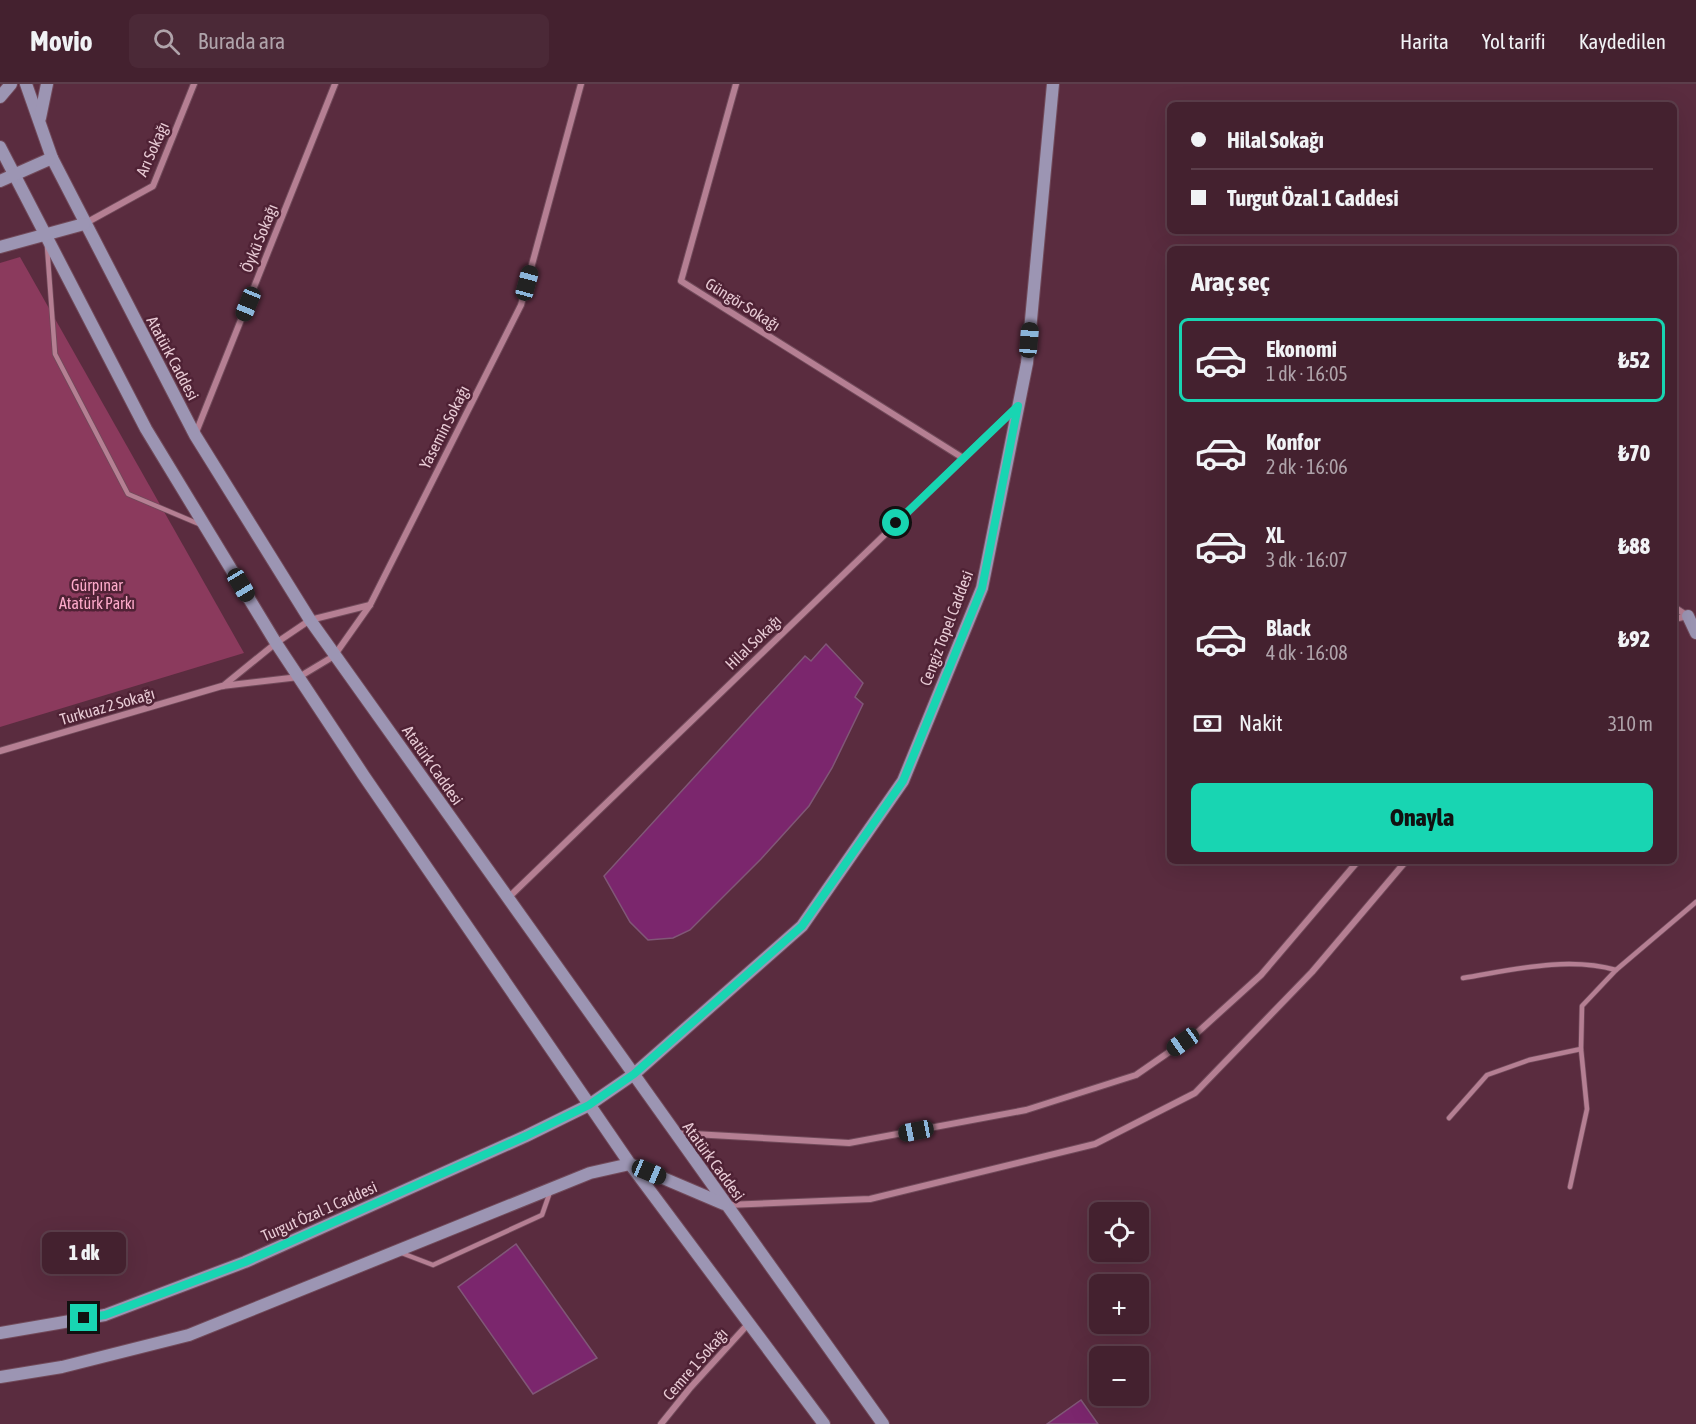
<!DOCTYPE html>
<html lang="tr">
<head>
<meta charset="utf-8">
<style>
	:root { --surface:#44212f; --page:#4b2937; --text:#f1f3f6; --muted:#afa3aa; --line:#5c3e4b; --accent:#18d5b2 }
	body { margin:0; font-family:"Asap Condensed",sans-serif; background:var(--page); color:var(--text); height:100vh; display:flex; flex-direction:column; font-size:22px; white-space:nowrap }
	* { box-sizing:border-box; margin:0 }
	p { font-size:20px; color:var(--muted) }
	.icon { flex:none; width:33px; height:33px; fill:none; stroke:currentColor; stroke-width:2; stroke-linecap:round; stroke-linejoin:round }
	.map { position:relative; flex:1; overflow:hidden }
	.drawer { position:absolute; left:1167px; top:162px; width:510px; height:618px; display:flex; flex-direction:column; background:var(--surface); border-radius:9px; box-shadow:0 6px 24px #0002,0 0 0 2px var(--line) }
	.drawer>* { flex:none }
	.top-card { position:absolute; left:1167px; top:18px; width:510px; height:132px; border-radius:9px; box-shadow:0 6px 24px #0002,0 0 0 2px var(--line); display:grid; align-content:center; height:132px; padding:0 24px; background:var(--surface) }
	.buttons { position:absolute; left:1089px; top:1118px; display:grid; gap:12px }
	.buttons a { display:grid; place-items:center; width:60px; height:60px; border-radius:9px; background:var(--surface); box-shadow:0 6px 24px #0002,0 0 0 2px var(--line); font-size:30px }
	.end { position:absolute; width:27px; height:27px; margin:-14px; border:8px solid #18d5b2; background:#111; box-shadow:0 0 0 3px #111 }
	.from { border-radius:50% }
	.bubble { position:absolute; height:42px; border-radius:9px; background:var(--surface); box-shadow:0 6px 24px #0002,0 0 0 2px var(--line); font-size:20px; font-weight:800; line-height:42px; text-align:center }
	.car { position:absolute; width:18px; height:36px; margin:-18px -9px; border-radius:8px; box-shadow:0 0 4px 2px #0007; background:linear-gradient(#222 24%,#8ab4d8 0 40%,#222 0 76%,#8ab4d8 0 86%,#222 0) }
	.top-card b { display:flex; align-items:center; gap:21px; height:57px; font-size:22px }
	.top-card b+b { border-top:2px solid var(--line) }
	.top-card i { width:15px; height:15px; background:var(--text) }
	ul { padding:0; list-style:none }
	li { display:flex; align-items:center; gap:18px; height:84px; margin:0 12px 9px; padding:0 12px; border:3px solid transparent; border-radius:9px }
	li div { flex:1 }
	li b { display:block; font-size:22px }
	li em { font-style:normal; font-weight:800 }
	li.on { border-color:var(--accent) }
	li>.icon { width:54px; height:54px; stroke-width:1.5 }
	h2 { padding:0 24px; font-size:27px; line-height:72px }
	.pay { display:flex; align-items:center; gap:15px; height:66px; padding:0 24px; font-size:22px }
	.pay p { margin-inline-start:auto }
	.cta { display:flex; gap:12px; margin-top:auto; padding:12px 24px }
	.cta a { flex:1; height:69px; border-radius:9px; background:var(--accent); color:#111; font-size:24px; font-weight:800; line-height:69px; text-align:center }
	header { display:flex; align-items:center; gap:36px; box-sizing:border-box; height:84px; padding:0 30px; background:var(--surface); border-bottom:2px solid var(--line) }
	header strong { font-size:28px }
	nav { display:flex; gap:33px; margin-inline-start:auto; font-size:21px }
	.search { width:420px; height:54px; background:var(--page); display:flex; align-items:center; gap:15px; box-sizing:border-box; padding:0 21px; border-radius:9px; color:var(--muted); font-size:22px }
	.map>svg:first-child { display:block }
	.green { fill:#8b3a5d }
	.building { fill:#7b266d; stroke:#805777; stroke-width:1.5 }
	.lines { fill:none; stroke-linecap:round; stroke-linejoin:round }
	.lane-casing { stroke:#714a5a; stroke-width:6 }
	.street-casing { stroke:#714a5a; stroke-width:8 }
	.secondary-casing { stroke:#714a5a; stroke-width:14 }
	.lane { stroke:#b57f93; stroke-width:4.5 }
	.street { stroke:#b57f93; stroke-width:6 }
	.secondary { stroke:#9c95b3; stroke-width:12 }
	.route { stroke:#18d5b2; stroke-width:8 }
	.labels { text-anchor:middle; stroke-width:5; stroke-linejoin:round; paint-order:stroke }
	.street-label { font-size:16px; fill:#e8cbd5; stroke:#4f2235 }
	.park-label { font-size:16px; fill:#feabcb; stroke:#4f2235 }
</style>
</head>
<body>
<header>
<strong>Movio</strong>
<div class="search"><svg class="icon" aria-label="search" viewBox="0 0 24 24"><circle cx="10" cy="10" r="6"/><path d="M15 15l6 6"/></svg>Burada ara</div>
<nav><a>Harita</a><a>Yol tarifi</a><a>Kaydedilen</a></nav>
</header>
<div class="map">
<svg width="1696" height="1340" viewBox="0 0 1696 1340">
	<rect width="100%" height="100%" fill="#5a2c3f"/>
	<path class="green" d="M20,173L244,569L0,643V179Z"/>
	<g class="building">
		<path d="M826,560L863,599L855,613L863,620L832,684L809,722L761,775L690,846L673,854L648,856L630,838L604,792L805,572L811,577Z"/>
		<path d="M516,1160L597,1274L533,1310L458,1203Z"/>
		<path d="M1081,1316L1098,1340H1047Z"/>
	</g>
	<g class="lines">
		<g class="lane-casing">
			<g id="lane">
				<path d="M47,162L55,270L128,410L199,440"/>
				<path d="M1463,894C1512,886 1567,872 1616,886"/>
				<path d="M1449,1034L1487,991L1529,976L1581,965"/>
				<path d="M1570,1103L1587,1025L1581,965L1582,922L1616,886L1696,818"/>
				<path d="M399,1168L433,1181L542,1131L550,1108"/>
			</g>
		</g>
		<g class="street-casing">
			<g id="street">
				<path d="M736,0L681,197L963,374"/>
				<path d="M84,140L153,102L194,0"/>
				<path d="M195,351L335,0"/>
				<path d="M1674,523L1688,532"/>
				<path d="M1674,535L1688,532"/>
				<path d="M223,602L276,559L310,536L370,521"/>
				<path d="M0,667L222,602L299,593L334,572L370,521L521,221L581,0"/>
				<path d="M508,814L1017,323"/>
				<path d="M676,1049L849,1059L1026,1026L1136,991L1198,948L1261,891L1358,777"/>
				<path d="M726,1121L870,1115L1095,1060L1195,1009L1312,888L1406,777"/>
				<path d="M661,1340L690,1304L749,1239"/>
			</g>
		</g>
		<g class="secondary-casing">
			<g id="secondary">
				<path d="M26,0L52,74L195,351L310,536L883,1340"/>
				<path d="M0,13L11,0"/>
				<path d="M40,34L47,0"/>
				<path d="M0,63L146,345L276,559L364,692L630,1080L824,1340"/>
				<path d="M0,97L52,74"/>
				<path d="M0,163L84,140"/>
				<path d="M1688,532L1696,549"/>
				<path d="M0,1249L105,1231L245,1178L526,1052L589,1021L634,990L802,842L903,697L982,504L1027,279L1053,0"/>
				<path d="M0,1293L62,1283L189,1251L590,1089L630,1080L724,1120"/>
			</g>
		</g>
		<use href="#lane" class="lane"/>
		<use href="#street" class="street"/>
		<use href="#secondary" class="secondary"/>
	</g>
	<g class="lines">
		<path class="route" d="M84,1234L105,1231L245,1178L526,1052L589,1021L634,990L802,842L903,697L982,504L1018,322L896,439"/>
	</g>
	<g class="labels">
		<g class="street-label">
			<text transform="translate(152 65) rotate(-66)" y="6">Arı Sokağı</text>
			<text transform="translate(259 154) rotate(-68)" y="6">Öykü Sokağı</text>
			<text transform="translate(743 220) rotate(32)" y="6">Güngör Sokağı</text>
			<text transform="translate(173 274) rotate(62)" y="6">Atatürk Caddesi</text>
			<text transform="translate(444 343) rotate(-63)" y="6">Yasemin Sokağı</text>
			<text transform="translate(946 544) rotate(-69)" y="6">Cengiz Topel Caddesi</text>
			<text transform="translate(753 558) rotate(-44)" y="6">Hilal Sokağı</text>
			<text transform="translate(107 622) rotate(-16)" y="6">Turkuaz 2 Sokağı</text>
			<text transform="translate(433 681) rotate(55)" y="6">Atatürk Caddesi</text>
			<text transform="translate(714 1077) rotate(54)" y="6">Atatürk Caddesi</text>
			<text transform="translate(319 1127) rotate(-24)" y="6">Turgut Özal 1 Caddesi</text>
			<text transform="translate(695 1280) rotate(-49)" y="6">Cemre 1 Sokağı</text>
		</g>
		<g class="park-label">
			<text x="97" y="507">Gürpınar<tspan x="97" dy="18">Atatürk Parkı</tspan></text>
		</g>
	</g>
</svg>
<div class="buttons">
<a><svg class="icon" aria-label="locate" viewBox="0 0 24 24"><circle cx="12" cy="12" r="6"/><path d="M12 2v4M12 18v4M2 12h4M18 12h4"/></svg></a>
<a>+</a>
<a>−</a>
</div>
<i class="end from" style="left:896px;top:439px"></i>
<i class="end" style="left:84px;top:1234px"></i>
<div class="bubble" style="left:42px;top:1148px;width:84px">1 dk</div>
<i class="car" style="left:527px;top:199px;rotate:15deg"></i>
<i class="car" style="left:248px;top:220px;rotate:202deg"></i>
<i class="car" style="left:1029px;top:256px;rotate:5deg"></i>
<i class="car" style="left:241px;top:501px;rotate:149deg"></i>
<i class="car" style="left:1183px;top:958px;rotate:235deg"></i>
<i class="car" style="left:916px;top:1047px;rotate:259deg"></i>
<i class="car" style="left:649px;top:1088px;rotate:113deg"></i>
<div class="top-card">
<b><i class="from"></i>Hilal Sokağı</b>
<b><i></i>Turgut Özal 1 Caddesi</b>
</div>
<section class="drawer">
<h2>Araç seç</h2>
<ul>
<li class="on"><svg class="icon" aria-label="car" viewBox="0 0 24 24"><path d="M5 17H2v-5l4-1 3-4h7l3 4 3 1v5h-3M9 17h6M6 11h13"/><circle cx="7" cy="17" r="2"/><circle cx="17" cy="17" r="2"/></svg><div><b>Ekonomi</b><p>1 dk · 16:05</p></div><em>₺52</em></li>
<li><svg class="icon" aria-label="car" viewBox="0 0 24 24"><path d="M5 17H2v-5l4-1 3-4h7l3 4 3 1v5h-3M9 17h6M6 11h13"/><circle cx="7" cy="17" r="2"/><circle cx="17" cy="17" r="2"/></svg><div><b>Konfor</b><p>2 dk · 16:06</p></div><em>₺70</em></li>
<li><svg class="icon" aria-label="car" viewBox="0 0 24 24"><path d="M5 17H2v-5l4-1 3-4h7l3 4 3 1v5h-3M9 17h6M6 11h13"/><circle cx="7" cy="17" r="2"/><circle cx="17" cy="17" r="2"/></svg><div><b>XL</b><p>3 dk · 16:07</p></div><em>₺88</em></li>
<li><svg class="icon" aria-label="car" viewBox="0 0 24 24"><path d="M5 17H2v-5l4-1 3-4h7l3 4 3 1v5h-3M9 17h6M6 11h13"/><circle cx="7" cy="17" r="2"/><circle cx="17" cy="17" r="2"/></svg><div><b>Black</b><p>4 dk · 16:08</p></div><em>₺92</em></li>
</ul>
<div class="pay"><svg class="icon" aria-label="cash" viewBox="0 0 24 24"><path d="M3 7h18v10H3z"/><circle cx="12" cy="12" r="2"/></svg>Nakit<p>310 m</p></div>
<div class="cta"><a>Onayla</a></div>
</section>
</div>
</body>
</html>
